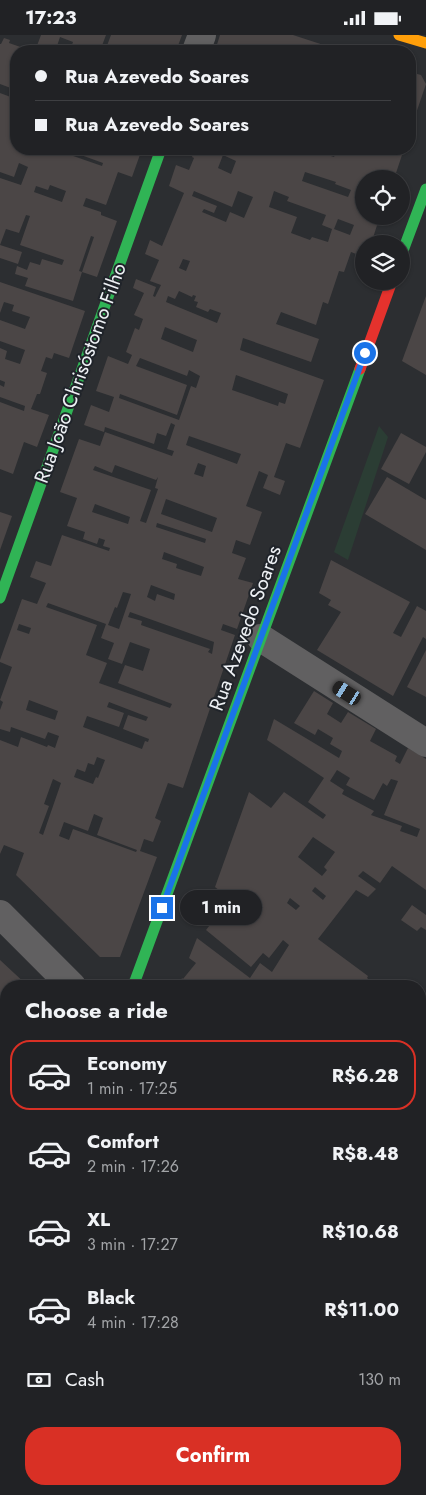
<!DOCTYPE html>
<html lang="en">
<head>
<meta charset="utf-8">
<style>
	:root { --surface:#212225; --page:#292a2d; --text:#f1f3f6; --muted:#a2a4a7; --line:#3e3f42; --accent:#d93025 }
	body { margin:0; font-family:Jost,sans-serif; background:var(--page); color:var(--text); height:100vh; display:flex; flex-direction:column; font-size:19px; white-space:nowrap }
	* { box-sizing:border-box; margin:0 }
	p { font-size:16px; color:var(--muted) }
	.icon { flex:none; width:28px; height:28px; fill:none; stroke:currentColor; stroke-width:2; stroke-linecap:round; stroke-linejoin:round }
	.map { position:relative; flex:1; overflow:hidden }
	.sheet { position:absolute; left:0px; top:945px; width:426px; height:515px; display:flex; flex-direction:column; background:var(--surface); border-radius:20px 20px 0 0; box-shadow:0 1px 4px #0004,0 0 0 1px var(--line) }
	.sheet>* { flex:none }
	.banner { position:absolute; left:10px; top:10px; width:406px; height:110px; border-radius:20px; box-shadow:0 1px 4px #0004,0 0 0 1px var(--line); display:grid; align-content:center; height:110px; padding:0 25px; background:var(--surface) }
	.tools { position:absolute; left:355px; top:135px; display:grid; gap:10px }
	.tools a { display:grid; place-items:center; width:55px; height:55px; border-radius:50%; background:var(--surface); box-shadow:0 1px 4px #0004,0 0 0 1px var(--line); font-size:25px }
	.end { position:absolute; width:22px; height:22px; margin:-11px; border:6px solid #1a73e8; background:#fff; box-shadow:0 0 0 2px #fff }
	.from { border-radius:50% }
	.bubble { position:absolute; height:35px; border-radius:18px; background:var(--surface); box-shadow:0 1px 4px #0004,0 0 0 1px var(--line); font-size:16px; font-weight:700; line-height:35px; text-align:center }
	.car { position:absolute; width:15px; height:30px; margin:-15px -8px; border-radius:6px; box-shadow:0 0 4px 1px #0007; background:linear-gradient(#222 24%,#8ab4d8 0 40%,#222 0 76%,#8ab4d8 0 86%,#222 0) }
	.banner b { display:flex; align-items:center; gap:18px; height:48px; font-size:19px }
	.banner b+b { border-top:1px solid var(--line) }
	.banner i { width:12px; height:12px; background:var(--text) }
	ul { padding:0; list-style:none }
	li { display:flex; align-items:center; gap:15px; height:70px; margin:0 10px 8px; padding:0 15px; border:2px solid transparent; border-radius:20px }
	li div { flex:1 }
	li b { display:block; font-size:19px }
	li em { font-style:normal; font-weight:700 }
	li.active { border-color:var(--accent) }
	li>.icon { width:45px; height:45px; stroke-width:1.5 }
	h2 { padding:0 25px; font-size:22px; line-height:60px }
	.pay { display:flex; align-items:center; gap:12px; height:55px; padding:0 25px; font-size:19px }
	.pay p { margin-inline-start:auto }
	.cta { display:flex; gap:10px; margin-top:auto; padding:10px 25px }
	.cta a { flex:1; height:58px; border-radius:20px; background:var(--accent); color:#fff; font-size:20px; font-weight:700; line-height:58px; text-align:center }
	.status { display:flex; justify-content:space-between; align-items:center; height:35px; padding:0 25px; background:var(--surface); direction:ltr }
	.status svg { height:14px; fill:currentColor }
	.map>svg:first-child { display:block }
	.green { fill:#2b3d34 }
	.building { fill:#4b4646; fill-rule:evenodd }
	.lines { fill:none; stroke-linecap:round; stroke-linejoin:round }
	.street { stroke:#616061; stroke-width:28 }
	.fast { stroke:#30b455; stroke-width:11 }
	.slow { stroke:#ff9f0a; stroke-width:11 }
	.jam { stroke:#e5322d; stroke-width:11 }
	.route { stroke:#1a73e8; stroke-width:6 }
	.labels { text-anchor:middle; stroke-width:4; stroke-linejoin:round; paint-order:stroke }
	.street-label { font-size:20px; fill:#eef1f5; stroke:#20242a }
</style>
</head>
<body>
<div class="status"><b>17:23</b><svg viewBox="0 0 49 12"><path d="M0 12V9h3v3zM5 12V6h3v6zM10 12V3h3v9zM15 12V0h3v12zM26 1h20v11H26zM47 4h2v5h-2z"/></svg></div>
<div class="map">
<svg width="426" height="1460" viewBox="0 0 426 1460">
	<rect width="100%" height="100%" fill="#2c2e31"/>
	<path class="green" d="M379,391L388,402L348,525L334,517Z"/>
	<g class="building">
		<path d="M41,0H106L100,16H70L73,7L60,2L57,11L50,9L47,16H35Z"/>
		<path d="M111,0H182L176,16H105Z"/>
		<path d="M220,0H293L342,16H215Z"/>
		<path d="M4,3L10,5L9,8L32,16H16V55L0,49V9H1Z"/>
		<path d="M410,37L421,40L426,49L410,96Z"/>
		<path d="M0,58L16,64V97L12,109L16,110V114H56V115L102,131L103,128L70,116L71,114H142L132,142L118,137L106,170L86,163L83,171L101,177V180L117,186L97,242L82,237L94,202L91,201L79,236L82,237L73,266L25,251L28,243L15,239L17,231L27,235L30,227L40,230L42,224L62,230L64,225L20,210L30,181L26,180L19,198L6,194L0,210L22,217L18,229L0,223V143L21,150L28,132L19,128L14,142L0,137ZM50,150L66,156L62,167L34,157L36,151L48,155Z"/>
		<path d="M195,114H309L334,122L335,120L320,114H404L394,144H364V181H380L371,209H364V222L351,217L344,237L339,236L328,269L323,267L316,290L281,277L276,289L319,304L311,327L243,303L240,315L324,345L300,413L286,408L274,442L285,446L280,460L263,453L268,440L259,436L246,471L262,477L250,510L236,505L232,518L246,523L238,544L253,548L237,594L223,589L221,595L235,600L183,753L168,748L155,783L161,786L153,807L144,804L140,816L157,822L120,922H100L16,840L24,818L4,810L0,819V705L18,712L21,702L47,712L48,710L55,713L59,701L48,697L45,704L11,692L10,697L0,694V675L3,667L0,665L12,632L0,627V625L22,564L37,569L46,548L30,542L36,526L51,531L62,500L109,516L110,513L103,511L105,505L99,503L97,509L83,504L85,497L67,491L77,463L60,457L79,404L100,411L105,397L172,421L174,416L167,414L175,390L171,388L166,401L157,398L154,409L105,392L104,397L84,390L91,370L109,377L114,362L96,356L108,321L128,329L132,320L126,317L135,293L139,295L143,284L134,280L144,258L133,253L136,244L156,252L153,261L155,262L161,250L150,246L159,225L145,219L150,205L162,211L184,158L169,151L176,130L189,135L194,123L192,122ZM223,120L236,126L231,139L218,133ZM305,137L336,147L335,149L351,155L348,162L302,146ZM194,156L232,172L238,156L253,162L244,183L230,177L226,187L202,177L204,174L214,178L217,171L192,161ZM274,156L289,162L287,166L326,180L322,190L332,194L328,207L312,202L310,205L291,198L297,182L269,172ZM338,184L354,190L350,200L334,194ZM183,224L190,226L186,236L179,233ZM179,256L192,262L193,260L196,261L194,266L198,267L196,272L208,277L210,274L221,278L217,288L166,267L168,261L175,264ZM165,292L197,305L193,317L161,304ZM140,323L187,341L189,335L200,341L196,353L191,351L179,385L119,363L120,359L177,380L187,350L136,331ZM236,340L288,359L285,369L279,367L278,371L232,355ZM189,401L241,419L237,429L186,410ZM198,428L206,431L203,442L194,439ZM115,430L156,445L158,442L155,453L158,454L146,488L140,486L151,455L93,435L95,431L112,438ZM166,464L217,483L212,497L161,479ZM95,469L130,482L128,489L92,477ZM157,488L206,504L205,508L156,492ZM164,517L204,532L201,541L176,533L177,529L162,524ZM151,550L175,559L174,565L157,559L155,566L147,562ZM123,557L131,559L119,594L108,590L115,572L117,573ZM48,568L106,589L101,603L114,608L108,624L122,629L130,607L150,614L143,636L125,630L118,648L172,669L170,673L99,648L107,628L86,620L97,590L46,572ZM130,577L214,607L212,619L208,617L210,614L141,590L142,586L128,582ZM19,589L31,593L29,599L17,595ZM29,665L58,676L55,685L26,675ZM109,667L148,682L146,686L128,680L123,694L149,704L148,707L145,706L142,714L83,692L87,681L119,692L124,678L107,672ZM97,722L105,725L98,743L96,742L93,749L74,742L77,734L85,737L88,728L94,730ZM53,744L61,748L43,800L39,798L49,771L44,769ZM94,779L103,783L97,800L137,815L136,817L73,794L69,805L59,801L64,787L88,796Z"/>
		<path d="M0,247L85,276L69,323L54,318L52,324L46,322L41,336L47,338L40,359H37L31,374L49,380L37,412L24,407L13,439L0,434V367L24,376L25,371L0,362V350L4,352L5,347L0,345V313L7,316L5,324L20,329L25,315L0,306V285L25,294L30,282L12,276L14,270L4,267L0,278Z"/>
		<path d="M426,261V340L402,326Z"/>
		<path d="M401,398L426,412V417L409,449L381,434Z"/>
		<path d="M387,442L426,465V515L365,479Z"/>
		<path d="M0,477L12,481L0,515Z"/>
		<path d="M331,525L410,567L393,598L401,602L417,571L426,576V604L423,602L393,661L317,615L341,577L328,570L331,565L319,558Z"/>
		<path d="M426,615V662L407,652Z"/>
		<path d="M314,656L333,668L327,679L341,688L348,677L376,694L370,706L397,721L395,726L400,729L408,713L426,724V855L392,831L380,848L363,836L358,841L376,854L368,862L356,855L318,904L368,941L367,943L377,951H179L182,943L183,944L196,928L189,923L197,903L250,943L260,928L272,937L289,910L283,905L269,923L263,918L251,932L206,895L230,864L215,852L249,757L271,773L284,757L323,784L326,780L308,767L324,743L267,705L274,684L339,723L342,716L330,709L333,703L318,694L315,700L294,688ZM337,735L350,743L346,750L374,765L383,748L387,751L391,744L398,746L384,780L420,794L417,802L400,796L402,791L371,780L374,776L342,759L344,755L330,746ZM313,802L335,817L324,832L327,835L322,841L298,822ZM315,852L326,861L323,865L312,856ZM290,863L300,871L296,875L287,868Z"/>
		<path d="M412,870L426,880V895L421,892L417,896L401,885Z"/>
		<path d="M0,925L28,951H6V1051L0,1058Z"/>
		<path d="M426,1017V1036L420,1031V1024Z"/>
		<path d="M426,1045V1083L420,1078V1051Z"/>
		<path d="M425,1085L426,1086V1217L420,1224V1090Z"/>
	</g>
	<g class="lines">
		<g class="street">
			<path d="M196,16L202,0"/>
			<path d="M261,603L426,708"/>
			<path d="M0,879L72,951"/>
			<path d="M420,993H426"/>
			<path d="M420,1276L426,1281"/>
		</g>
		<g class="fast">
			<path d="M401,221L426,154"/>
			<path d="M0,563L161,114"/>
			<path d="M131,951L135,946L360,334"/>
		</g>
		<g class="slow">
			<path d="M399,0L426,8"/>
			<path d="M0,1113L6,1105"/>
		</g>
		<path class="jam" d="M360,334L392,246"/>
	</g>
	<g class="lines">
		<path class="route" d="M162,873L365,318"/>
	</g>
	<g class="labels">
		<g class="street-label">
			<text transform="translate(80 338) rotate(-70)" y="7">Rua João Chrisóstomo Filho</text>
			<text transform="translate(245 593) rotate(-70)" y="7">Rua Azevedo Soares</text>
		</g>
	</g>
</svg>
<div class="tools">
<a><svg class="icon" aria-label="locate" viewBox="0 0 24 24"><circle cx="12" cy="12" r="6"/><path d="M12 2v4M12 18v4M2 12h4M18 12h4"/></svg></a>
<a><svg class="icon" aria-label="layers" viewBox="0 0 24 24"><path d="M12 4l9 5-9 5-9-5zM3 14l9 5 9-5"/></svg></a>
</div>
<i class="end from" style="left:365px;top:318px"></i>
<i class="end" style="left:162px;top:873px"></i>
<div class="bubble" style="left:180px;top:855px;width:82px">1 min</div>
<i class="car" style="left:347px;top:658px;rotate:302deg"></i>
<div class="banner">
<b><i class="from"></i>Rua Azevedo Soares</b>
<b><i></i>Rua Azevedo Soares</b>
</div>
<section class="sheet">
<h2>Choose a ride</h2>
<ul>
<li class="active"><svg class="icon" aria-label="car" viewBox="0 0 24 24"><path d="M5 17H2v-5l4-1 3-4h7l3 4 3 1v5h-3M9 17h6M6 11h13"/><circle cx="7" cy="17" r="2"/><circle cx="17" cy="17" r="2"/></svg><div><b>Economy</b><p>1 min · 17:25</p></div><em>R$6.28</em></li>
<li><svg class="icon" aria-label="car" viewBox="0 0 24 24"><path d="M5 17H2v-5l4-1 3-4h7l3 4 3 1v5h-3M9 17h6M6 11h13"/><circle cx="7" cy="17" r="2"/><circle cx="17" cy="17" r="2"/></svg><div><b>Comfort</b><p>2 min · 17:26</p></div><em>R$8.48</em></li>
<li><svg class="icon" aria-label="car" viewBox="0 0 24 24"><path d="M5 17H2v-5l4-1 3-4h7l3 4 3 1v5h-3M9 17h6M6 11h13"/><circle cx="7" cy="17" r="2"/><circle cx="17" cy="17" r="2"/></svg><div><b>XL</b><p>3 min · 17:27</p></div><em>R$10.68</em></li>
<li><svg class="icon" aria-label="car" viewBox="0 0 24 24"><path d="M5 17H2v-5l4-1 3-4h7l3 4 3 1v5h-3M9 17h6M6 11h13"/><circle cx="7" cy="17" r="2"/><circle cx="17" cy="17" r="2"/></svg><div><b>Black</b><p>4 min · 17:28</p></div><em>R$11.00</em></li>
</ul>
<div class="pay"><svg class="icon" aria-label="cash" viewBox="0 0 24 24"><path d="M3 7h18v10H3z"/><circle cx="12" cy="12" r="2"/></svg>Cash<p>130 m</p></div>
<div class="cta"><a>Confirm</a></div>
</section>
</div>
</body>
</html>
